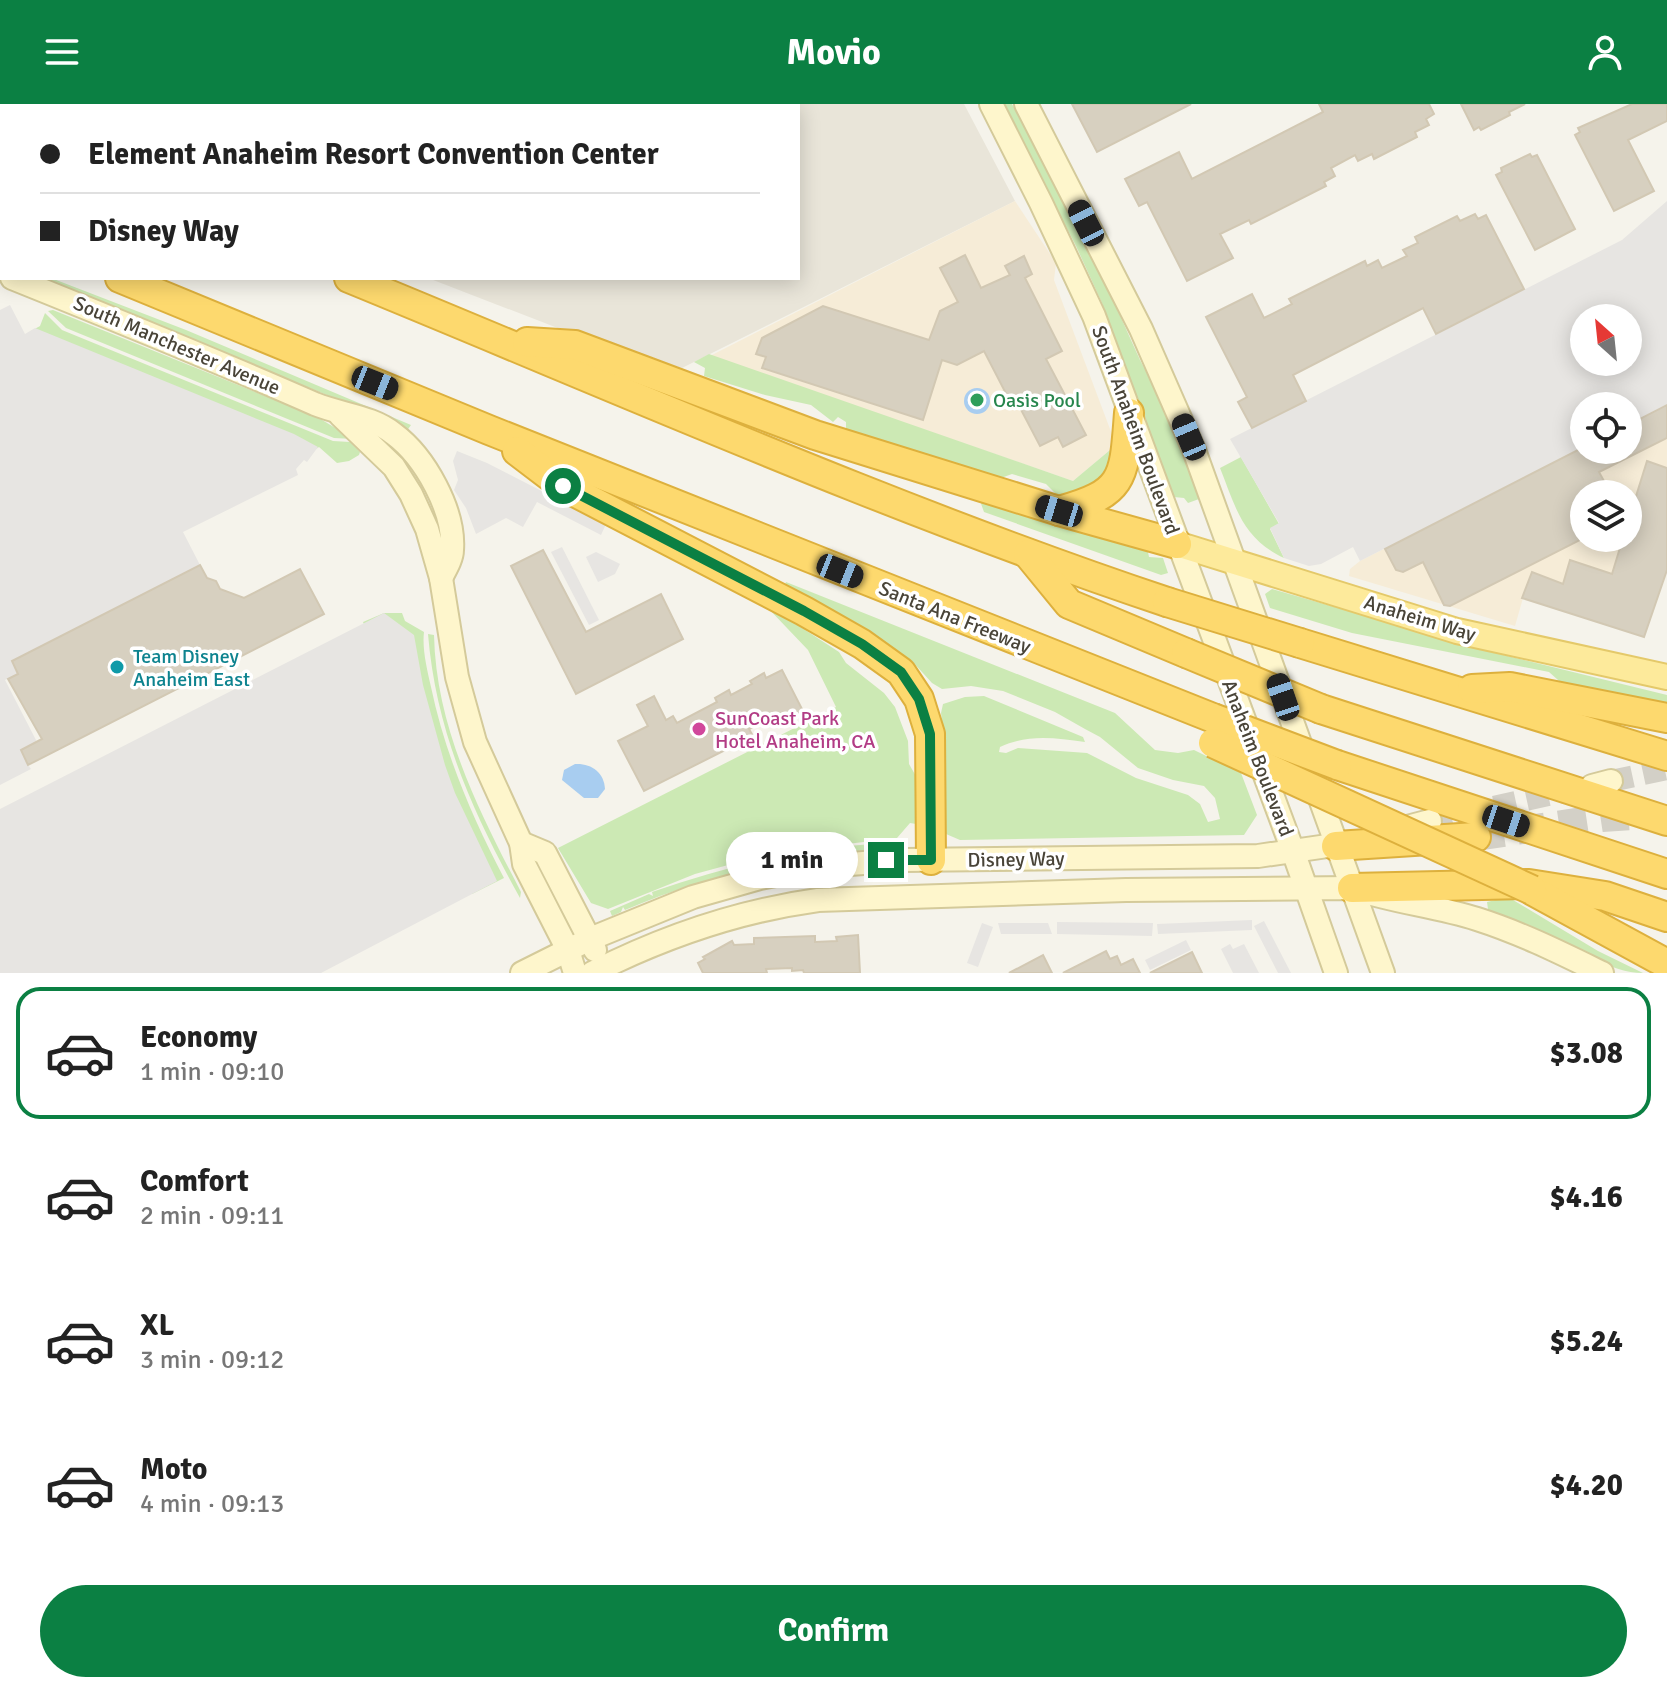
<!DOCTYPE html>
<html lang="en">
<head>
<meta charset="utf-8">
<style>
	:root { --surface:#fff; --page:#f6f6f6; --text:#222; --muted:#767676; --line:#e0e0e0; --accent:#0b8043 }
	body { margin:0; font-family:Signika,sans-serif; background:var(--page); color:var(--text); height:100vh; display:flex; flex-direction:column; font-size:30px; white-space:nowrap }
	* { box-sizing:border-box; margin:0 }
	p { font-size:26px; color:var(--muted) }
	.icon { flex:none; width:44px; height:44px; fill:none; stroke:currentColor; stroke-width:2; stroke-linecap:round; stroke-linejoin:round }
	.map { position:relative; height:869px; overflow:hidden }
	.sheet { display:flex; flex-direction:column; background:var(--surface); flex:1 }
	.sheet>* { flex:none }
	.banner { position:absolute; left:0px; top:0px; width:800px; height:176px; box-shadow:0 4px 20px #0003; display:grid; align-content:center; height:176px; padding:0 40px; background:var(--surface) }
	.needle { width:52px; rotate:333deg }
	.fabs { position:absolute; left:1570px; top:200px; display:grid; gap:16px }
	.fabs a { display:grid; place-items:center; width:72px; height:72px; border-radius:50%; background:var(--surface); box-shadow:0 4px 20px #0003; font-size:40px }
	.end { position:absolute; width:36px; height:36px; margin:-18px; border:10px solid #0b8043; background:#fff; box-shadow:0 0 0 4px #fff }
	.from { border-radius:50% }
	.bubble { position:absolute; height:56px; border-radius:28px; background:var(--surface); box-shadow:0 4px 20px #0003; font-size:26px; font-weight:700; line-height:56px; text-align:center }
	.car { position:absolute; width:24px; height:48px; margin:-24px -12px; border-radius:10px; box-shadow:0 0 6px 2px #0007; background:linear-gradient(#222 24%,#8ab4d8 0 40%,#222 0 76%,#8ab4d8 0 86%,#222 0) }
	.banner b { display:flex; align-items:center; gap:28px; height:76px; font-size:30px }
	.banner b+b { border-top:2px solid var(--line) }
	.banner i { width:20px; height:20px; background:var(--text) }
	ul { padding:14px 0 0; list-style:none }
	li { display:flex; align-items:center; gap:24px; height:132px; margin:0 16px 12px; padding:0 24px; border:4px solid transparent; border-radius:24px }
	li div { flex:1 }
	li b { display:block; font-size:30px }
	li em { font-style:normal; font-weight:700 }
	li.current { border-color:var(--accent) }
	li>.icon { width:72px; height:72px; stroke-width:1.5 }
	.action { display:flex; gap:16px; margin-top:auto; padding:16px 40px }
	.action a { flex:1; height:92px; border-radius:48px; background:var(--accent); color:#fff; font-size:32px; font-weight:700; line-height:92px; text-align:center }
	header { display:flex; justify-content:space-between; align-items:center; height:104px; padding:0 40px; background:var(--accent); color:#fff; font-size:36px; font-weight:700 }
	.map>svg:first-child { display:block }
	.residential { fill:#e9e5d9 }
	.commercial { fill:#f6ecd7; fill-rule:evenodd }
	.green { fill:#cce9b4 }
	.parking { fill:#e7e5e2; fill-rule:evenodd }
	.water { fill:#a8cdf0 }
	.building { fill:#d7d0c0; stroke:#d2c8b3; stroke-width:2 }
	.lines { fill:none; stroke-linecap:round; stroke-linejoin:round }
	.secondary-tunnel { stroke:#d3d0c7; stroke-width:22; stroke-dasharray:22 11; stroke-linecap:butt }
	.highway-tunnel { stroke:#d3d0c7; stroke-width:28; stroke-dasharray:28 14; stroke-linecap:butt }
	.secondary-casing { stroke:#d4ca9a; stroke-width:26 }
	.primary-casing { stroke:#e4c96a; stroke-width:28 }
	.highway-casing { stroke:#ddb03d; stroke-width:32 }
	.secondary { stroke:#fef6cc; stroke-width:22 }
	.primary { stroke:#fdea9b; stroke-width:24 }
	.highway { stroke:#fdd96e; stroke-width:28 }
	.highway-bridge-casing { stroke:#ddb03d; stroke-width:32; stroke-linecap:butt }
	.highway-bridge { stroke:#fdd96e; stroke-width:28 }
	.route { stroke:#0b8043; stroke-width:10 }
	.leisure-dot { fill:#2e9e5b; stroke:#fff; stroke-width:3 }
	.culture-dot { fill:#0f9aa8; stroke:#fff; stroke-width:3 }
	.hotel-dot { fill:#d1479c; stroke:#fff; stroke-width:3 }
	.labels { text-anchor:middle; stroke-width:7; stroke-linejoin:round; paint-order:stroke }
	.street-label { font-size:20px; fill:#494438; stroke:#fff }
	.leisure-label { font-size:20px; fill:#27864d; stroke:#fff; text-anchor:start }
	.culture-label { font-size:20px; fill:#0d838f; stroke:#fff; text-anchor:start }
	.hotel-label { font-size:20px; fill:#b23c85; stroke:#fff; text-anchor:start }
</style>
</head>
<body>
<header><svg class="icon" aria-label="menu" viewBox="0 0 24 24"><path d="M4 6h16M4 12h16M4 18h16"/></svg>Movio<svg class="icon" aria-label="person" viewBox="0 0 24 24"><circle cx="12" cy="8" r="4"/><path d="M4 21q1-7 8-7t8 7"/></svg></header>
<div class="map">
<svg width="1667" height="869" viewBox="0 0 1667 869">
	<rect width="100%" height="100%" fill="#f5f3eb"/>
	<path class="residential" d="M47,0H964L1015,97L682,264L568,228L428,174H798V2Z"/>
	<g class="commercial">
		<path d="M1015,97L1056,159L1054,176L1116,341L1073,377L710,252Z"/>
		<path d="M1667,301V466L1644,533L1523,494L1515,522L1349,472L1350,465L1360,457L1584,343V346H1628V321ZM1584,390H1628V434H1584Z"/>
	</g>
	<g class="green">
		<path d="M1003,0H1012L1095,156L1140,256L1169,312L1193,373L1199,395L1188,399L1184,394L1174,393L1102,199L1076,142Z"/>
		<path d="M40,174H51L186,226L411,321L404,331L371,309Z"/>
		<path d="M53,206L317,313L354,335L334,334L66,224L48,207Z"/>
		<path d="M45,209L62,226L333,337L350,338L360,348L359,351L349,357L337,359L319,343L316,345L31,227L40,222Z"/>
		<path d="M709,250L1073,377L1116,341L1115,362L1083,397L1058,392L1046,380L1012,370L1001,374L846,325V318L838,313L833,318L811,301L765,291L704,272L705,264L694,258Z"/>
		<path d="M1241,353L1279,420L1270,425L1284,454C1242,434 1236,404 1220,364Z"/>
		<path d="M979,394L1147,443L1149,453L1163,454L1168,469L1161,471L984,408Z"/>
		<path d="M786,478L1115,609L1155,646L1178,649L1194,646L1241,669L1257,711L1244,731L960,736L946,730V648L941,609L943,600L965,593L984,592L1083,633L1085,638C1054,634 1029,630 1000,643L999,648L1006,649L1018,644L1087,649L1136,674L1188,691L1200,700L1208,718L1220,715L1215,694L1204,682L1173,676L1138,664L1100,633L1085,625L1055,608L1003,587L971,582L942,585L932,579L912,557L885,539L783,486Z"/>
		<path d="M1272,485L1491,548L1667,591V602L1567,584L1549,568L1352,529L1270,504L1265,490Z"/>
		<path d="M766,502L800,518L799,522L839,548L846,559L884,589L895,603L908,637L909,660L917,674L916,720L910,719L897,734L772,749L695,770L608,805L591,799L558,744L836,603L808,546Z"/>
		<path d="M384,509H402L405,517L424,528C422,545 427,565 431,583C445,650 472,713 504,774L472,790L363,518Z"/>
		<path d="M428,530L434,531C436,624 479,707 521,788L520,794C473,709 436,628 428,530Z"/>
		<path d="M885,739L886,744C795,752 709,770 625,806L623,803L621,808L612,812L610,807L649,790L653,792L652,788C728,761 805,744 885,739Z"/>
		<path d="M1508,793L1598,847L1643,869C1610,869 1579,845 1549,831C1530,823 1510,817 1489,812L1487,798Z"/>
	</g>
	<g class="parking">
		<path d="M1667,97V301L1628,321V302H1584V343L1360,457L1353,443L1321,460L1309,462L1284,454L1270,424L1279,419L1230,335L1622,136ZM1584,214H1628V258H1584Z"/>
		<path d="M10,201L25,230L35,224L294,330L318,343L307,358L304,356L296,365L298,371L183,428L200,461L12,557L18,570L5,576L37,638L28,661L31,665L0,681V206Z"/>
		<path d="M457,347L487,359L606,420L601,431L537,398L523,423L506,414L476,430L466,404L454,386L458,376L453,357Z"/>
		<path d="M562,443L599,516L589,521L551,448Z"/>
		<path d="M596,448L620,460L615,470L598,478L586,453Z"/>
		<path d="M384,509L414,531L423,581L445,661L455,689L497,777L321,869H0V705Z"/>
		<path d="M1252,816V826L1158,830L1157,820Z"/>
		<path d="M1264,817L1291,869H1278L1254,822Z"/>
		<path d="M1057,818L1153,819L1152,832L1057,830Z"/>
		<path d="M982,819L993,823L978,863L967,859Z"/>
		<path d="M998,819H1048L1052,830H1001Z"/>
		<path d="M1186,836L1191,846L1150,866L1145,856Z"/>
		<path d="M1230,840L1233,845L1244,840L1259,869H1233L1221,845Z"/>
	</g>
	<g class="water">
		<circle cx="977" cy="297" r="13"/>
		<path d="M575,660C591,659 604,668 605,685L598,694H584L562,676L564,666Z"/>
	</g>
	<g class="building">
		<path d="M1072,0H1191L1097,48Z"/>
		<path d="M1319,0H1429L1434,10L1426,15L1429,21L1415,28L1417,33L1374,55L1372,50L1358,57L1355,51L1331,64L1335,72L1324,78L1326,82L1251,120L1249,116L1220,130L1233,154L1187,177L1147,98L1139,102L1125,75L1179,48L1192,75L1323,8Z"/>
		<path d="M1461,0H1525L1509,8L1510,11L1481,26L1479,23L1474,26Z"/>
		<path d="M1632,0H1667V17L1628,36L1654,87L1614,107L1575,31L1580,28L1578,24Z"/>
		<path d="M1530,50L1532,53L1537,51L1575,125L1535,146L1496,71L1502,68L1501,64Z"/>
		<path d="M1475,110L1478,115L1486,111L1524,185L1436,230L1423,204L1293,271L1306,297L1252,324L1238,298L1247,293L1206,213L1252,190L1264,214L1292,200L1289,195L1365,157L1367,162L1378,156L1382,164L1407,152L1403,146L1418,139L1415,133L1457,112L1460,117Z"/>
		<path d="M965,151L981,184L1010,171L1005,162L1024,152L1032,170L1025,174L1062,247L1046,255L1086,331L1063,343L1058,333L1040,342L1017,298L1012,301L984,247L957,261L942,256L923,316L762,264L766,253L756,250L762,234L823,202L929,236L940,207L958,198L940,164Z"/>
		<path d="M1667,301V334L1599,368L1611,390H1584V434L1450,502L1444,501L1423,458L1403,468L1396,466L1385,445L1578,346H1628V321Z"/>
		<path d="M1647,357L1667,364V466L1644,533L1522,494L1532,468L1563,480L1570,456L1612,470L1623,434H1628V418Z"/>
		<path d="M543,446L586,528L661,490L683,535L576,590L511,462Z"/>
		<path d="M200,461L207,474L216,477L220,485L244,494L300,465L324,510L28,661L21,646L42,635L8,575L18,570L12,557Z"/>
		<path d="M782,566L803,607L788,614L784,608L749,625L753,632L644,687L618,637L648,622L637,601L654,592L666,616L673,612L677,619L717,598L715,594L729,586L731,591L752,580L750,577L764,569L766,574Z"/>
		<path d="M858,831L860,869H804L803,866L792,867V864L766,865L767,869H703L698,859L705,855L703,853L732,837L734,841L754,840V834L815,832V838L837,837L836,833Z"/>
		<path d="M1106,847L1110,855L1117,852L1121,861L1133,855L1140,869H1063Z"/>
		<path d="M1192,848L1202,869H1150Z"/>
		<path d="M1043,851L1052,869H1009Z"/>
	</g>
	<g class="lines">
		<g class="secondary-tunnel">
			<path d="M1611,677L1667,665"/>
			<path d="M1430,717L1571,686"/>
		</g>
		<path class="highway-tunnel" d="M1476,733L1602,714L1646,711"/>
		<g class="secondary-casing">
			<g id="secondary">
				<path d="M991,0L1041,99L1094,212L1293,747L1336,869"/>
				<path d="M1026,0L1141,225L1194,346L1383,869"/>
				<path d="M12,174C114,215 215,256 315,300C342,311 372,312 394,330C425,353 455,407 452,446C452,455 445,466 441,474"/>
				<path d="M340,311L394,363L411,390L427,425L441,474L457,573L475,638L521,739L524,760L568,846L575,869"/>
				<path d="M1592,682L1611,677"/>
				<path d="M1392,727L1430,717"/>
				<path d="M521,739L545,749L595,846"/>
				<path d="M522,869L590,835L693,793L760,774L823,762L904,756L1258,752L1348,739"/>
				<path d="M592,869C663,833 738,807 818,796L1126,786L1352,784C1393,798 1436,802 1477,815C1521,829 1561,849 1602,869"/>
			</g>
		</g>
		<g class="primary-casing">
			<path id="primary" d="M1177,440L1457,527L1667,573"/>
		</g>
		<g class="highway-casing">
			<g id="highway">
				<path d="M0,32L2,33"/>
				<path d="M0,125H2"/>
				<path d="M120,174L489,326L1213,614"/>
				<path d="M349,174C620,285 889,405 1167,498"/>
				<path d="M527,238L575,241L815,331L1059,407L1177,440"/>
				<path d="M517,347L563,382L804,507L862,540L901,568L919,595L930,630L931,756"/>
				<path d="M1059,407C1126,389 1124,373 1129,309"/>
				<path d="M1028,450L1069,500L1186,549"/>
				<path d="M1300,539L1667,652"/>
				<path d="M1472,585L1510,583L1667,614"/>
				<path d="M1321,605L1667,717"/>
				<path d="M1337,661L1667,770"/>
				<path d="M1336,742L1476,733"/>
				<path d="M1352,784L1529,780L1605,792L1667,813"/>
				<path d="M1533,787L1667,860"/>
			</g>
		</g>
		<use href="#secondary" class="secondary"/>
		<use href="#primary" class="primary"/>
		<use href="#highway" class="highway"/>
		<g class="highway-bridge-casing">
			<g id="highway-bridge">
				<path d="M1167,498L1300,539"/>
				<path d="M1186,549L1321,605"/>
				<path d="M1213,614L1337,661"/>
				<path d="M1213,639L1532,786"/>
			</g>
		</g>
		<use href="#highway-bridge" class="highway-bridge"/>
	</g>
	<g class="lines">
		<path class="route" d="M563,382L804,507L862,540L901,568L919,595L930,630L931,756H886"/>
	</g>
	<circle class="leisure-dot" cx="977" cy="296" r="8"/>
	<circle class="culture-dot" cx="117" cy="563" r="8"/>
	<circle class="hotel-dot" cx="699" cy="625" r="8"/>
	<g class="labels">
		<g class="street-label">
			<text transform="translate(177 241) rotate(23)" y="7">South Manchester Avenue</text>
			<text transform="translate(1136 326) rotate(70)" y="7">South Anaheim Boulevard</text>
			<text transform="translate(955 513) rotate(22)" y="7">Santa Ana Freeway</text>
			<text transform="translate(1420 514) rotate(17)" y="7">Anaheim Way</text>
			<text transform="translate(1258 654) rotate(69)" y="7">Anaheim Boulevard</text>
			<text transform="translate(1016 755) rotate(-1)" y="7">Disney Way</text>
		</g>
		<g class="leisure-label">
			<text x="993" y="303">Oasis Pool</text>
		</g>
		<g class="culture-label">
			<text x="133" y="559">Team Disney<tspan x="133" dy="23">Anaheim East</tspan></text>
		</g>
		<g class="hotel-label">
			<text x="715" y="621">SunCoast Park<tspan x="715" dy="23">Hotel Anaheim, CA</tspan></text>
		</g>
	</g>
</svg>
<div class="fabs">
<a><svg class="needle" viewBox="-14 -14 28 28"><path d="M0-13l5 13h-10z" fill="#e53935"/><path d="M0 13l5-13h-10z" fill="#767676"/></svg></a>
<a><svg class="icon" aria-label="locate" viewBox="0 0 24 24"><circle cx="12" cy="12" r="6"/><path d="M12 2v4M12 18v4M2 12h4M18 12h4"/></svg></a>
<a><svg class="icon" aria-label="layers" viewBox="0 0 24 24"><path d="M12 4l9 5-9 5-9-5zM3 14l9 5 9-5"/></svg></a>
</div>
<i class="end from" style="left:563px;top:382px"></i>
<i class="end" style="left:886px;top:756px"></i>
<div class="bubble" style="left:726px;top:728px;width:132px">1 min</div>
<i class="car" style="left:1086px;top:119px;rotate:333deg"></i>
<i class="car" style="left:375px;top:279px;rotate:112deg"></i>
<i class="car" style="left:1189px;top:333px;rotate:337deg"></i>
<i class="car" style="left:1059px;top:407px;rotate:287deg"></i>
<i class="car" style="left:840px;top:467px;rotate:112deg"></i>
<i class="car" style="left:1283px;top:593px;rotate:341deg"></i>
<i class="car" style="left:1506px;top:717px;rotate:108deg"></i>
<div class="banner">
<b><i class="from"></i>Element Anaheim Resort Convention Center</b>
<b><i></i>Disney Way</b>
</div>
</div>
<section class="sheet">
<ul>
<li class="current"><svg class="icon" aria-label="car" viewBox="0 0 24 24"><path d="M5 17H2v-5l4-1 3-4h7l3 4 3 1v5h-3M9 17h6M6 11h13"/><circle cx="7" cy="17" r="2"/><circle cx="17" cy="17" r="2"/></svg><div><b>Economy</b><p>1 min · 09:10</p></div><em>$3.08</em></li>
<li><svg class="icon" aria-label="car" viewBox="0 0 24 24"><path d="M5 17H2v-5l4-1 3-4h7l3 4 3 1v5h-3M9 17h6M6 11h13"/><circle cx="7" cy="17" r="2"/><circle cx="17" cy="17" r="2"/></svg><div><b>Comfort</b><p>2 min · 09:11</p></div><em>$4.16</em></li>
<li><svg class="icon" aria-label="car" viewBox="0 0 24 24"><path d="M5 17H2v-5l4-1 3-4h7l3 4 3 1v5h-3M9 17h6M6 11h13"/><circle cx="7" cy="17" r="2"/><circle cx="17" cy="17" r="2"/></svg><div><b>XL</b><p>3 min · 09:12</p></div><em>$5.24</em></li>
<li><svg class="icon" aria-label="car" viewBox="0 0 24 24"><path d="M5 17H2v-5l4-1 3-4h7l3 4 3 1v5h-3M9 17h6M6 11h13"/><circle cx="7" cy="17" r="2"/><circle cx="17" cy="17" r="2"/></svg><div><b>Moto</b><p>4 min · 09:13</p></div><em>$4.20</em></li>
</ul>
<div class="action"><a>Confirm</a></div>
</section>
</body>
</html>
